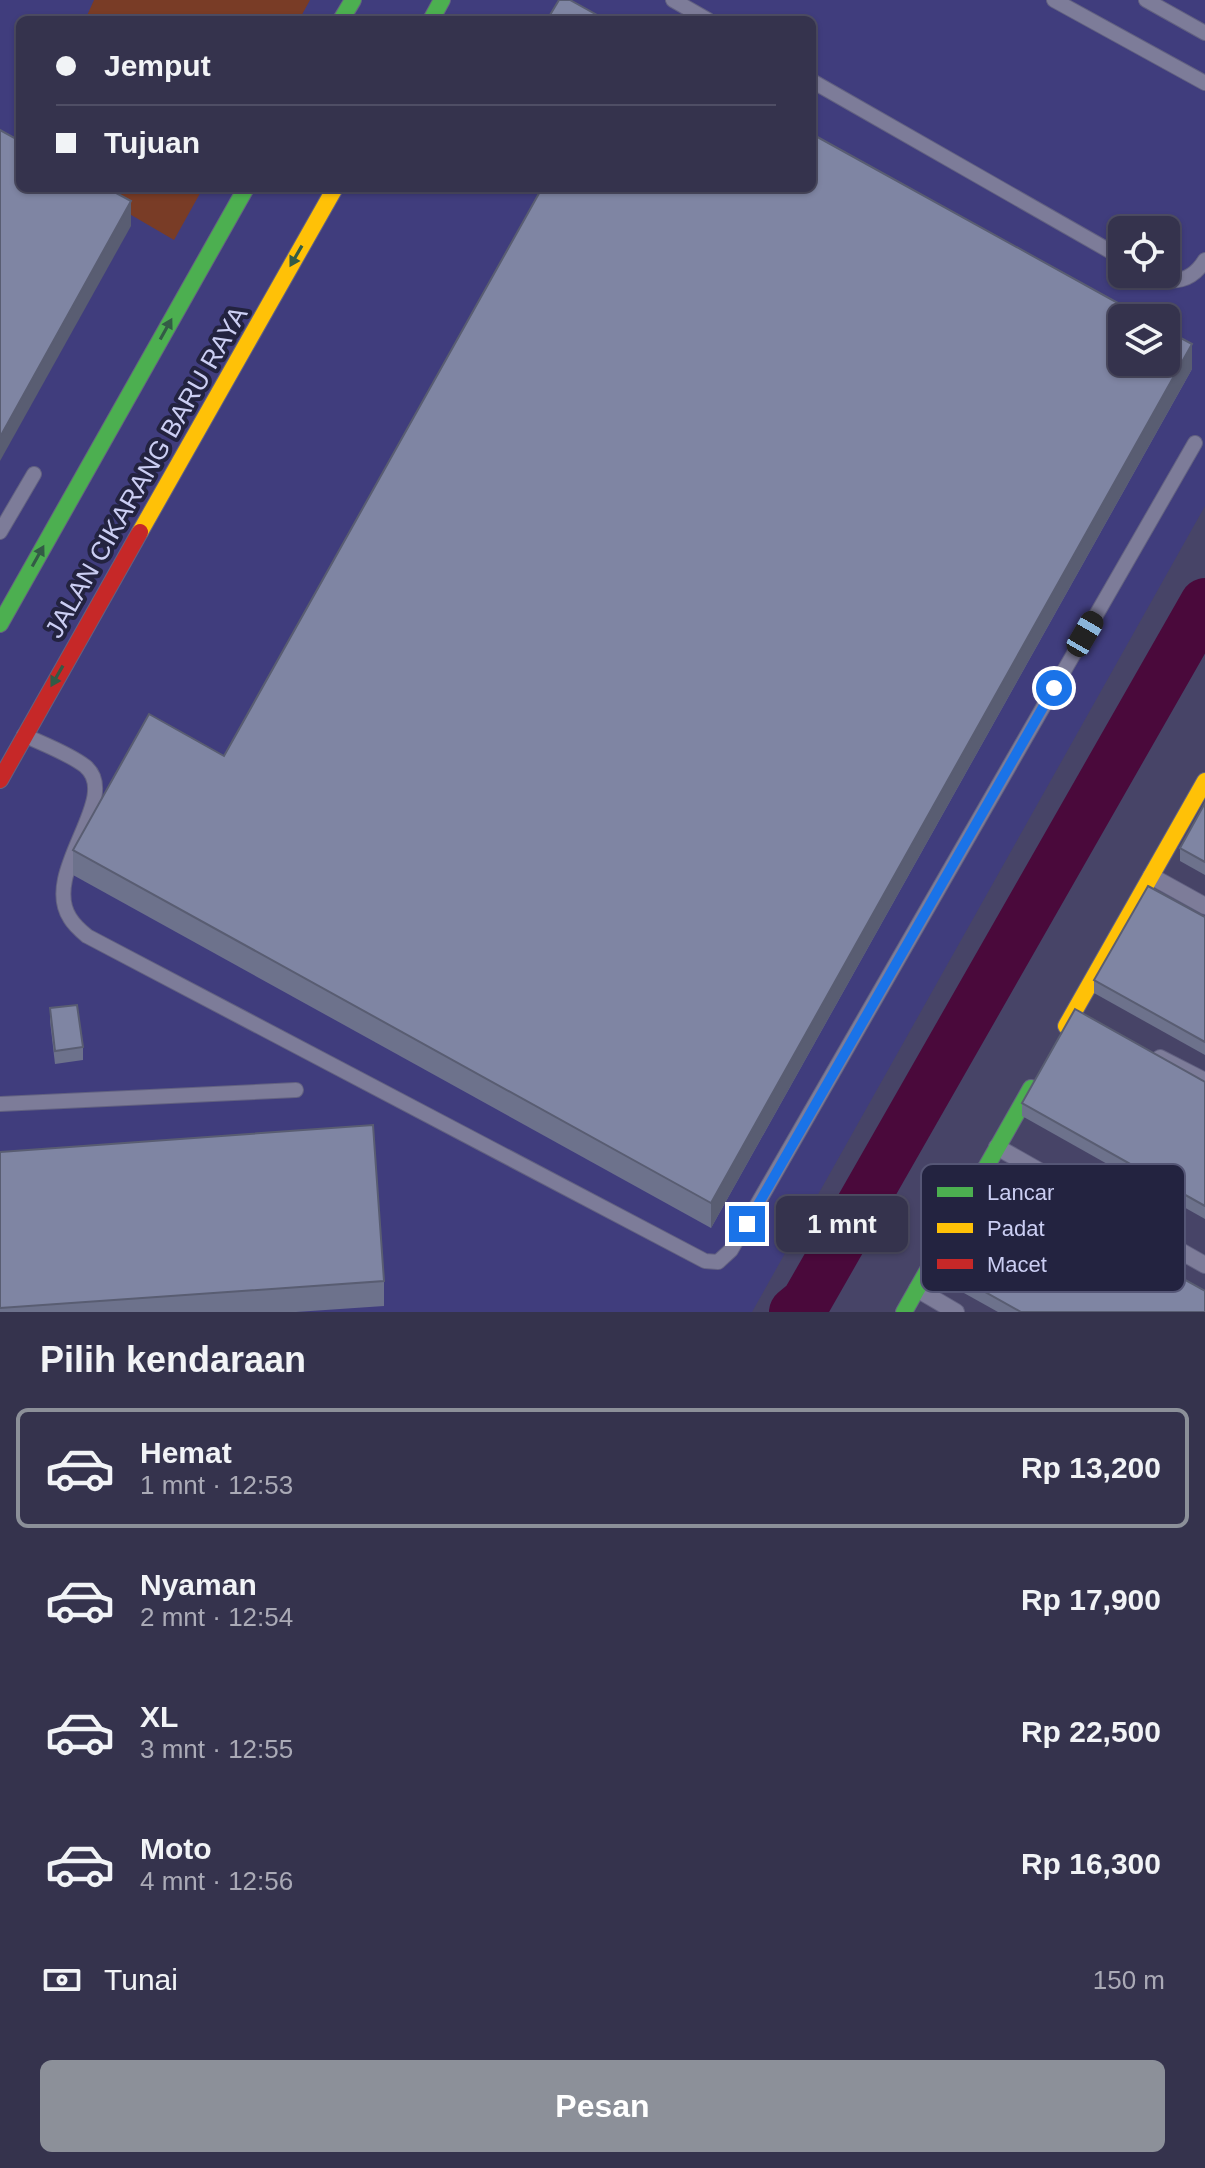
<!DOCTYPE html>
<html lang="id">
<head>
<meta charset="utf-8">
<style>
	:root { --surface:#35334d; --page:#3d3b54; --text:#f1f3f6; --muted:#aaaab6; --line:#4f4e65; --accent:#8c9099 }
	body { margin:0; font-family:Helvetica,sans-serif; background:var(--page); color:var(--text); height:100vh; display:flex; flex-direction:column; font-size:30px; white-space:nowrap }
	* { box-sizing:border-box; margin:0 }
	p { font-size:26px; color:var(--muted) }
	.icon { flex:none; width:44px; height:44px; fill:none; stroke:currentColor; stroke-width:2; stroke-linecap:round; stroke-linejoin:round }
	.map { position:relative; height:1312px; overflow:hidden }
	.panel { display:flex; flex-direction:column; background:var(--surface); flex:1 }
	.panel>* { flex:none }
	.top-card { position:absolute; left:16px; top:16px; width:800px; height:176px; border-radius:12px; box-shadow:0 2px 6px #0004,0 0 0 2px var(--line); display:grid; align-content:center; height:176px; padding:0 40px; background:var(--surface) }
	.controls { position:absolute; left:1108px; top:216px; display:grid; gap:16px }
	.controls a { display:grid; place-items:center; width:72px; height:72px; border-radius:12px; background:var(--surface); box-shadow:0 2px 6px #0004,0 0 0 2px var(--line); font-size:40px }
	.end { position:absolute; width:36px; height:36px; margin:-18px; border:10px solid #1a73e8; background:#fff; box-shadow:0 0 0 4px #fff }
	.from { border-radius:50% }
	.bubble { position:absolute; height:56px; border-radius:12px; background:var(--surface); box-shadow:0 2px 6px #0004,0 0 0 2px var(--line); font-size:26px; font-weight:700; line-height:56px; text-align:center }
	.car { position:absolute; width:24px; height:48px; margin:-24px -12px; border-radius:10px; box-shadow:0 0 6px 2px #0007; background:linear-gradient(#222 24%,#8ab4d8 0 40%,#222 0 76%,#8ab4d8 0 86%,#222 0) }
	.top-card b { display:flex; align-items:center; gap:28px; height:76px; font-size:30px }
	.top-card b+b { border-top:2px solid var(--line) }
	.top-card i { width:20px; height:20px; background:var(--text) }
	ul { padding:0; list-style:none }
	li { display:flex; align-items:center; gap:24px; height:120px; margin:0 16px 12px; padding:0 24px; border:4px solid transparent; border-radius:12px }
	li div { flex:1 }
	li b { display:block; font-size:30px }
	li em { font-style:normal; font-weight:700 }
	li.active { border-color:var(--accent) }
	li>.icon { width:72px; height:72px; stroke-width:1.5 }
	h2 { padding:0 40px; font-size:36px; line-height:96px }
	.pay { display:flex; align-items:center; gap:20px; height:88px; padding:0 40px; font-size:30px }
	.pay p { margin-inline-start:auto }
	.action { display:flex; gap:16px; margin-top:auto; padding:16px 40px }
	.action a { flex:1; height:92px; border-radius:12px; background:var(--accent); color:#fff; font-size:32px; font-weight:700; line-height:92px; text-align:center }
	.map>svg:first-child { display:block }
	.built { fill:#403d7d; fill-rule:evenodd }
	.green { fill:#793c26 }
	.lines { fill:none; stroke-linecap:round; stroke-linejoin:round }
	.river { stroke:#4a093b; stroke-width:50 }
	.lane-casing { stroke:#636281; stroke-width:16 }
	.street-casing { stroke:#636281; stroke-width:18 }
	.fast-casing { stroke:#636281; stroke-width:18 }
	.slow-casing { stroke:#636281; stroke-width:18 }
	.jam-casing { stroke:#636281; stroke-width:18 }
	.lane { stroke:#7d7c99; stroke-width:14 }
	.street { stroke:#7d7c99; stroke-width:16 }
	.fast { stroke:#4caf50; stroke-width:16 }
	.slow { stroke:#ffc107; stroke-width:16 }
	.jam { stroke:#c62828; stroke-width:16 }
	.wall { fill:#6d728c }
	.shaded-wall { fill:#595d72 }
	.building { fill:#7f85a3; stroke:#595d72; stroke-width:2 }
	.oneway { fill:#335b46 }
	.route { stroke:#1a73e8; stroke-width:10 }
	.labels { text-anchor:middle; stroke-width:8; stroke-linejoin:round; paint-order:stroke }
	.street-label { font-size:26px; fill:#cbcef3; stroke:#232340 }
	.key { fill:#232340; stroke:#555676; stroke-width:2 }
	.key-label { font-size:22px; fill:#cbcef3 }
</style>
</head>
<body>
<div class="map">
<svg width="1205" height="1312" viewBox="0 0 1205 1312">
	<rect width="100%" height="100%" fill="#474467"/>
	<path class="built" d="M0,0H1205V506L752,1312H0ZM20,20H812V188H20ZM1122,230H1166V274H1122ZM1122,318H1166V362H1122Z"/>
	<g class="green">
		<path d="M94,0H310L299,20H85Z"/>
		<path d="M85,188H203L174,240Z"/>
	</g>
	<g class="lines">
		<path class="river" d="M794,1312L806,1302L1205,603"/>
		<g class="lane-casing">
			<g id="lane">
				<path d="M673,0L708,20"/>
				<path d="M1054,0L1205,83"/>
				<path d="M1146,0L1205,33"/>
				<path d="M812,81L1122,258"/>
				<path d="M1151,274C1173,286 1192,281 1205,260"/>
				<path d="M0,532L34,474"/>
				<path d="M24,735C43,744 68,753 85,766C123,797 40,872 70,918C74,925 81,931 87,936L705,1261L718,1262L731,1250L1195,443"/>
				<path d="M0,1104L296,1090"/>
			</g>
		</g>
		<g class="street-casing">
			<g id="street">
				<path d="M1151,876L1205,906"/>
				<path d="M1160,1058L1205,1081"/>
				<path d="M997,1147L1205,1265"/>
				<path d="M917,1289L956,1312"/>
			</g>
		</g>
		<g class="fast-casing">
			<g id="fast">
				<path d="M341,20L353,0"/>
				<path d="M431,20L442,0"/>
				<path d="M0,624L246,188"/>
				<path d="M904,1312L1031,1088"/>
			</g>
		</g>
		<g class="slow-casing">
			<g id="slow">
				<path d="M140,532L335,188"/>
				<path d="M1066,1026L1205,781"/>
			</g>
		</g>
		<g class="jam-casing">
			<path id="jam" d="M0,780L140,532"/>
		</g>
		<use href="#lane" class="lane"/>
		<use href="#street" class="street"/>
		<use href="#fast" class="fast"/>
		<use href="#slow" class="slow"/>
		<use href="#jam" class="jam"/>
	</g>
	<g class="wall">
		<path d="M1192,369L711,1228L73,875V850L224,756Z"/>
		<path d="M1205,803V875L1180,861V848Z"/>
		<path d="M1205,917V1055L1094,993V980Z"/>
		<path d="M50,1008L83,1047V1060L55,1064L50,1021Z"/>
		<path d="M1205,1082V1219L1022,1116V1103Z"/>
		<path d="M0,1152L384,1281V1306L296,1312H0Z"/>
		<path d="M955,1275L1205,1312H998L955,1288Z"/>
	</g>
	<g class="shaded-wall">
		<path d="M131,201V226L0,461V437Z"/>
		<path d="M1192,344V369L711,1228V1203Z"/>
	</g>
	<g class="building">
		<path d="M559,0H570L606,20H547Z"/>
		<path d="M0,130L20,141V188H107L131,201L0,437Z"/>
		<path d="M812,134L1145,318H1122V362H1166V330L1192,344L711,1203L73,850L149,714L224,756L542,188H812Z"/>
		<path d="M1205,803V862L1180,848Z"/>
		<path d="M1148,886L1205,917V1042L1094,980Z"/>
		<path d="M77,1005L83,1047L55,1051L50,1008Z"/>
		<path d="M1075,1009L1205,1082V1206L1022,1103Z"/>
		<path d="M373,1125L384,1281L0,1308V1152Z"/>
		<path d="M1008,1181L1205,1291V1312H1021L955,1275Z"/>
	</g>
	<defs><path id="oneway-solid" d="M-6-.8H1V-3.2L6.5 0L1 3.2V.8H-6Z" transform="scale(2)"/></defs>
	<g class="oneway">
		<use href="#oneway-solid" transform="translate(296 256) rotate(120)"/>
		<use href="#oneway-solid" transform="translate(166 329) rotate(-61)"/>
		<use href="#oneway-solid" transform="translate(38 556) rotate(-61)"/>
		<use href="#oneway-solid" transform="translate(57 676) rotate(120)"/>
	</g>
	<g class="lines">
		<path class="route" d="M747,1224L1054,688"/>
	</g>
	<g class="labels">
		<g class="street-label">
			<text transform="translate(146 472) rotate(-60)" y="9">JALAN CIKARANG BARU RAYA</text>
		</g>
	</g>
	<rect x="921" y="1164" width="264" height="128" rx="12" class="key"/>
	<rect x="937" y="1187" width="36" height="10" fill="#4caf50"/>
	<rect x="937" y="1223" width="36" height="10" fill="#ffc107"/>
	<rect x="937" y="1259" width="36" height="10" fill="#c62828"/>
	<g class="key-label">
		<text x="987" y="1200">Lancar</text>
		<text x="987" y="1236">Padat</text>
		<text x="987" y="1272">Macet</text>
	</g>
</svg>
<div class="controls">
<a><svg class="icon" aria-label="locate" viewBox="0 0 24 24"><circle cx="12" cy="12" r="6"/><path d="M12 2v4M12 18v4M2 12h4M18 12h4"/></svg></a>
<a><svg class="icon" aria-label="layers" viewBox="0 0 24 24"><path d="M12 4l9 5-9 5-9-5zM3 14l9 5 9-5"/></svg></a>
</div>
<i class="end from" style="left:1054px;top:688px"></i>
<i class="end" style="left:747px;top:1224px"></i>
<div class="bubble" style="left:776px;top:1196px;width:132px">1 mnt</div>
<i class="car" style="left:1085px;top:634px;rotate:30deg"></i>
<div class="top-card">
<b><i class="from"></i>Jemput</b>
<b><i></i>Tujuan</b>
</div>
</div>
<section class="panel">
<h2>Pilih kendaraan</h2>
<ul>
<li class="active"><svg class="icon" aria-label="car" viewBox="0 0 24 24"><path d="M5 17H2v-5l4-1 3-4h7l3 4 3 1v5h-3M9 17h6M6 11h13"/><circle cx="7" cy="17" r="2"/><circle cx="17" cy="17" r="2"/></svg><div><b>Hemat</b><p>1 mnt · 12:53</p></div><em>Rp 13,200</em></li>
<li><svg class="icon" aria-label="car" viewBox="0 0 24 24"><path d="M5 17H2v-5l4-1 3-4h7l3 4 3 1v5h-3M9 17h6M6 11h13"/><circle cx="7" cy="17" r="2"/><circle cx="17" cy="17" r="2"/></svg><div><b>Nyaman</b><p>2 mnt · 12:54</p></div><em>Rp 17,900</em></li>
<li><svg class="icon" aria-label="car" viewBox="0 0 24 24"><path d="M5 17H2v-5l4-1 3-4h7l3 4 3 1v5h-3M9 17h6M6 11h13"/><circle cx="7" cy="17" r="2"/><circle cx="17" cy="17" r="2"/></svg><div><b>XL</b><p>3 mnt · 12:55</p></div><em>Rp 22,500</em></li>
<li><svg class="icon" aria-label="car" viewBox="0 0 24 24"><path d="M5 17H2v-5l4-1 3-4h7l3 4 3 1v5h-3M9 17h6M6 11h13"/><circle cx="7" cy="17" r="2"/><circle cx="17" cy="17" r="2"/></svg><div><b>Moto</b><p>4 mnt · 12:56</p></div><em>Rp 16,300</em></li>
</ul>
<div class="pay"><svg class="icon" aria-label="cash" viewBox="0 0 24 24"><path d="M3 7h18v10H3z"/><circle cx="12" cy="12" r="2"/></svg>Tunai<p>150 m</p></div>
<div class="action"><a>Pesan</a></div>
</section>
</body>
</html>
